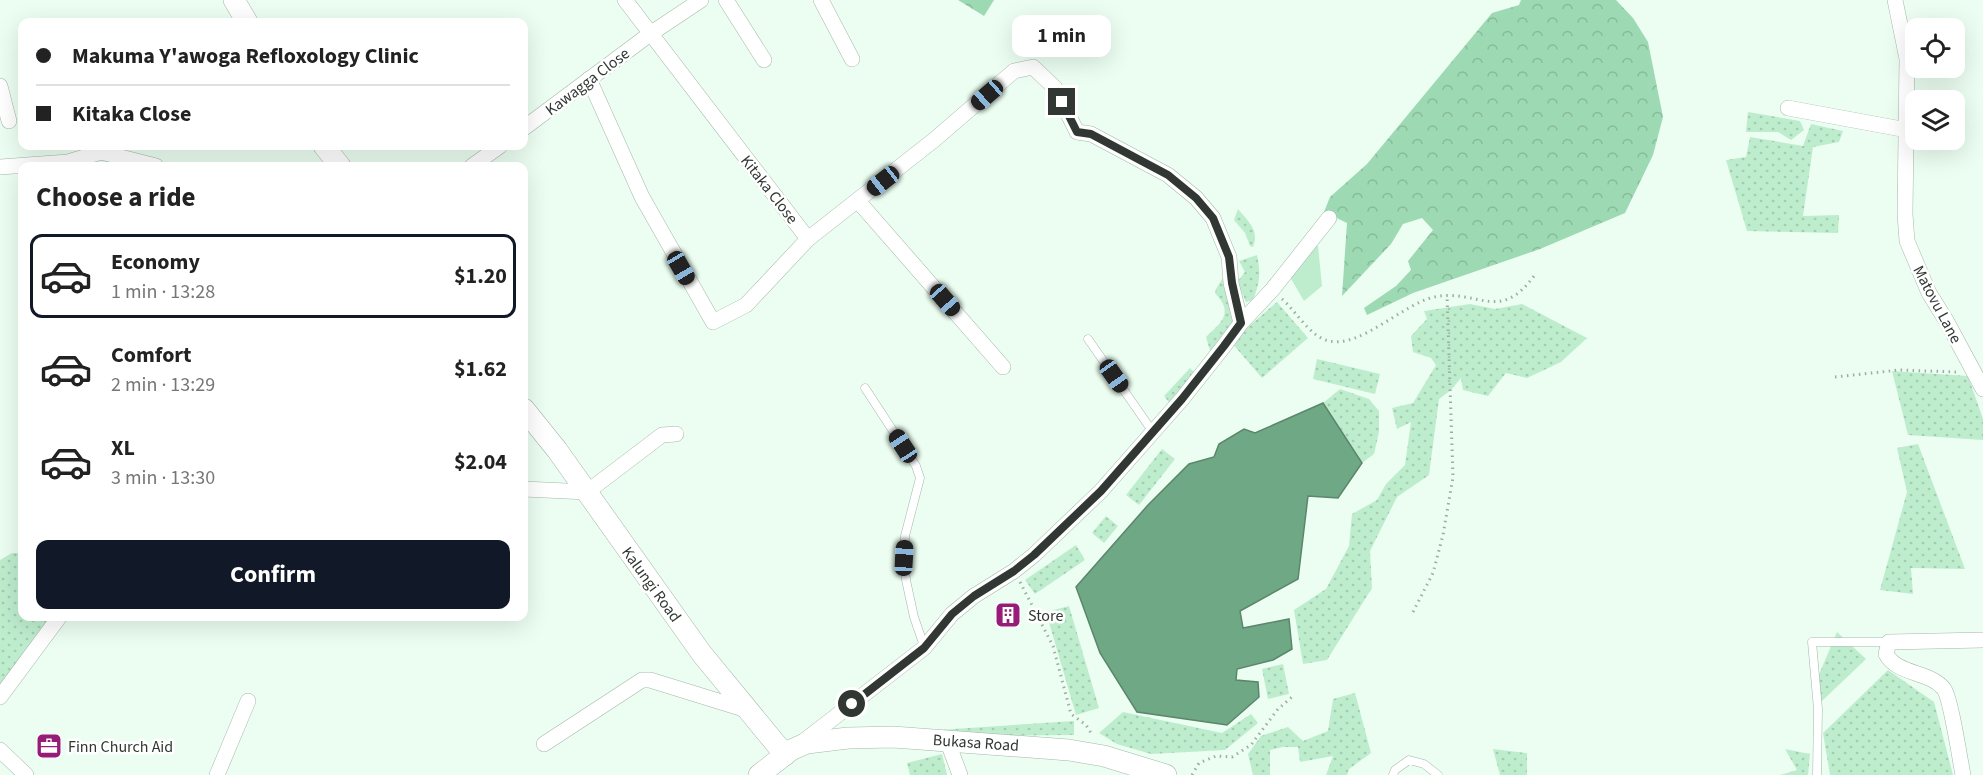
<!DOCTYPE html>
<html lang="en">
<head>
<meta charset="utf-8">
<style>
	:root { --surface:#fff; --page:#f6f6f6; --text:#222; --muted:#767676; --line:#e0e0e0; --accent:#111827 }
	body { margin:0; font-family:"Source Sans 3",sans-serif; background:var(--page); color:var(--text); height:100vh; display:flex; flex-direction:column; font-size:22px; white-space:nowrap }
	* { box-sizing:border-box; margin:0 }
	p { font-size:20px; color:var(--muted) }
	.icon { flex:none; width:33px; height:33px; fill:none; stroke:currentColor; stroke-width:2; stroke-linecap:round; stroke-linejoin:round }
	.map { position:relative; flex:1; overflow:hidden }
	.details { position:absolute; left:18px; top:162px; width:510px; height:459px; display:flex; flex-direction:column; background:var(--surface); border-radius:12px; box-shadow:0 6px 24px #0002 }
	.details>* { flex:none }
	.guide { position:absolute; left:18px; top:18px; width:510px; height:132px; border-radius:12px; box-shadow:0 6px 24px #0002; display:grid; align-content:center; height:132px; padding:0 18px; background:var(--surface) }
	.tools { position:absolute; left:1905px; top:18px; display:grid; gap:12px }
	.tools a { display:grid; place-items:center; width:60px; height:60px; border-radius:12px; background:var(--surface); box-shadow:0 6px 24px #0002; font-size:30px }
	.end { position:absolute; width:27px; height:27px; margin:-14px; border:8px solid #313833; background:#fff; box-shadow:0 0 0 3px #fff }
	.from { border-radius:50% }
	.bubble { position:absolute; height:42px; border-radius:12px; background:var(--surface); box-shadow:0 6px 24px #0002; font-size:20px; font-weight:700; line-height:42px; text-align:center }
	.car { position:absolute; width:18px; height:36px; margin:-18px -9px; border-radius:8px; box-shadow:0 0 4px 2px #0007; background:linear-gradient(#222 24%,#8ab4d8 0 40%,#222 0 76%,#8ab4d8 0 86%,#222 0) }
	.guide b { display:flex; align-items:center; gap:21px; height:57px; font-size:22px }
	.guide b+b { border-top:2px solid var(--line) }
	.guide i { width:15px; height:15px; background:var(--text) }
	ul { padding:0; list-style:none }
	li { display:flex; align-items:center; gap:18px; height:84px; margin:0 12px 9px; padding:0 6px; border:3px solid transparent; border-radius:12px }
	li div { flex:1 }
	li b { display:block; font-size:22px }
	li em { font-style:normal; font-weight:700 }
	li.selected { border-color:var(--accent) }
	li>.icon { width:54px; height:54px; stroke-width:1.5 }
	h2 { padding:0 18px; font-size:27px; line-height:72px }
	.action { display:flex; gap:12px; margin-top:auto; padding:12px 18px }
	.action a { flex:1; height:69px; border-radius:12px; background:var(--accent); color:#fff; font-size:24px; font-weight:700; line-height:69px; text-align:center }
	.map>svg:first-child { display:block }
	.grass { fill:url(#grass-dots) }
	.forest { fill:url(#forest-crowns) }
	.garden { fill:#beedce }
	.water { fill:#6ea884; stroke:#5c866c; stroke-width:1.5 }
	.lines { fill:none; stroke-linecap:round; stroke-linejoin:round }
	.lane-casing { stroke:#a5b7ab; stroke-width:9 }
	.street-casing { stroke:#a5b7ab; stroke-width:16 }
	.secondary-casing { stroke:#a5b7ab; stroke-width:22 }
	.path { stroke:#9eaca2; stroke-width:3; stroke-dasharray:1.5 4.5; stroke-linecap:butt }
	.lane { stroke:#fff; stroke-width:8 }
	.street { stroke:#fff; stroke-width:15 }
	.secondary { stroke:#fff; stroke-width:21 }
	.route { stroke:#313833; stroke-width:8 }
	.labels { text-anchor:middle; stroke-width:5; stroke-linejoin:round; paint-order:stroke }
	.street-label { font-size:16px; fill:#313833; stroke:#fff }
	.poi-label { font-size:16px; fill:#313833; stroke:#fff; text-anchor:start }
</style>
</head>
<body>
<div class="map">
<svg width="1983" height="775" viewBox="0 0 1983 775">
	<defs>
		<pattern id="grass-dots" width="8" height="8" patternUnits="userSpaceOnUse" patternTransform="scale(1.5)"><rect width="8" height="8" fill="#beedce"/><path d="M2 2h.1M6 6h.1" fill="none" stroke="#a4ccb1" stroke-width="1.8" stroke-linecap="round"/></pattern>
		<pattern id="forest-crowns" width="20" height="18" patternUnits="userSpaceOnUse" patternTransform="scale(1.5)"><rect width="20" height="18" fill="#9dd9b3"/><path d="M2 6a3 3 0 1 1 6 0M12 15a3 3 0 1 1 6 0" fill="none" stroke="#88bb9a"/></pattern>
	</defs>
	<rect width="100%" height="100%" fill="#ebfef1"/>
	<g class="grass">
		<path d="M1748,112L1800,121L1804,130L1791,140L1778,132H1746Z"/>
		<path d="M1811,124L1843,131L1839,142L1813,147L1803,216L1839,215L1838,233L1747,231L1726,160L1746,157L1750,137L1803,146Z"/>
		<path d="M1238,209C1248,221 1260,231 1253,247L1250,246L1245,233L1234,220Z"/>
		<path d="M1257,255C1261,274 1260,282 1253,300L1246,302L1237,282L1245,272L1239,261Z"/>
		<path d="M1224,276L1233,305L1248,309L1211,354L1206,337C1222,322 1234,313 1215,293L1216,289Z"/>
		<path d="M1277,302L1308,338L1262,378L1231,342Z"/>
		<path d="M1470,304L1495,309L1522,304L1587,338L1561,362L1527,378L1506,373L1488,396L1463,390L1461,378L1451,390L1439,399L1429,475L1397,497L1370,551L1372,588L1327,660L1303,664L1294,610L1326,589L1349,546L1352,514L1377,500L1386,484L1405,465L1411,422L1397,429L1392,408L1413,403L1436,365L1431,358L1413,352L1411,336L1427,319L1424,311Z"/>
		<path d="M1317,359L1380,374L1375,394L1313,379Z"/>
		<path d="M1190,368L1195,373L1172,406L1164,396Z"/>
		<path d="M1892,371L1968,376L1983,419V440L1908,435Z"/>
		<path d="M1340,389L1369,399L1379,411V432L1374,454L1362,463L1323,403Z"/>
		<path d="M1918,444L1965,569L1911,568L1913,594L1880,590L1907,492L1897,448Z"/>
		<path d="M1162,449L1175,459L1139,505L1126,495Z"/>
		<path d="M1106,516L1118,526L1104,543L1092,533Z"/>
		<path d="M1076,545L1085,560L1035,594L1025,580Z"/>
		<path d="M12,553H22V616L51,617L0,687V560Z"/>
		<path d="M1069,606L1099,708L1076,715L1046,612Z"/>
		<path d="M1837,632L1866,659L1822,701L1812,691Z"/>
		<path d="M1283,664L1289,694L1268,699L1262,669Z"/>
		<path d="M1888,670L1934,702L1953,775H1830L1823,733Z"/>
		<path d="M1355,693L1371,753L1349,769L1347,775H1326L1333,756L1300,762L1298,747H1283L1270,750V775H1253L1248,754L1261,736L1288,727L1303,741L1328,731L1333,699Z"/>
		<path d="M1123,712L1222,733L1251,714L1258,723L1225,750L1151,754L1117,744L1099,733Z"/>
		<path d="M1074,721V735L940,736L939,730Z"/>
		<path d="M1493,749L1527,753V775H1500Z"/>
		<path d="M1785,749L1810,754L1808,775H1780L1797,770Z"/>
		<path d="M942,754L947,775H910L907,763Z"/>
	</g>
	<g class="forest">
		<path d="M958,0H994L984,16Z"/>
		<path d="M1521,0H1616L1633,18L1648,42L1663,117L1653,155L1625,213L1540,249L1413,293L1367,315L1364,308L1396,286L1411,270L1408,261L1433,230L1422,218L1403,224L1391,244L1342,296L1347,223L1324,212L1330,197L1367,164L1492,13L1519,5Z"/>
	</g>
	<path class="garden" d="M1312,245L1318,246L1322,286L1304,301L1290,277Z"/>
	<path class="water" d="M1323,403L1362,463L1338,498L1308,496L1298,579L1240,611L1243,628L1289,619L1292,649L1273,660L1237,669L1236,680L1258,682L1259,697L1227,725L1137,712L1100,653L1076,587L1148,505L1189,464L1214,457L1219,444L1244,429L1255,433Z"/>
	<g class="lines">
		<g class="lane-casing">
			<g id="lane">
				<path d="M1088,339L1153,432"/>
				<path d="M865,388L916,466L920,478L905,536L904,558L906,580L914,617L924,646"/>
				<path d="M1393,775L1395,770L1409,760L1424,764L1438,775"/>
				<path d="M1817,775L1818,709L1812,642H1889"/>
			</g>
		</g>
		<g class="street-casing">
			<g id="street">
				<path d="M625,0L808,239"/>
				<path d="M726,0L764,60"/>
				<path d="M821,0L852,59"/>
				<path d="M1895,0L1907,59L1905,214L1907,241L1929,293L1947,322L1983,389"/>
				<path d="M589,79L642,197L713,322L746,305L808,239L934,140L1014,71L1033,67L1055,88L1077,132L1091,134L1168,175L1196,198L1213,218L1229,257L1231,283L1241,323"/>
				<path d="M0,86L9,121"/>
				<path d="M1788,108L1907,130"/>
				<path d="M524,128L650,34L701,0"/>
				<path d="M472,166L500,146"/>
				<path d="M0,167L68,162L101,152L156,166"/>
				<path d="M858,201L1003,367"/>
				<path d="M524,489L587,492L662,435L676,434"/>
				<path d="M0,697L60,616"/>
				<path d="M947,740L960,775"/>
				<path d="M544,744L642,680H650L747,710"/>
				<path d="M800,744L924,648L952,614L974,596L1014,571L1034,555L1101,491L1182,399L1224,346L1241,323L1272,290L1329,218"/>
				<path d="M0,750L26,775"/>
				<path d="M217,775L248,701"/>
				<path d="M1963,775C1960,760 1951,699 1944,689C1930,671 1897,675 1886,654L1889,642L1983,640"/>
			</g>
		</g>
		<g class="secondary-casing">
			<g id="secondary">
				<path d="M234,0L247,22"/>
				<path d="M324,146L340,166"/>
				<path d="M524,409L557,450L702,654L785,755"/>
				<path d="M759,775L791,750L807,743L848,738L893,737L1069,750L1104,756L1166,775"/>
			</g>
		</g>
		<g class="path">
			<path d="M1282,299C1296,311 1310,337 1329,341C1361,348 1403,304 1434,297C1477,288 1499,324 1534,276"/>
			<path d="M1835,377L1899,370L1956,372"/>
			<path d="M1020,582L1053,646L1071,714L1086,725L1093,736"/>
			<path d="M1413,612L1433,573L1443,535L1453,477L1447,295"/>
			<path d="M1192,775L1199,763L1216,756L1232,757L1251,745L1278,709L1292,697"/>
		</g>
		<use href="#lane" class="lane"/>
		<use href="#street" class="street"/>
		<use href="#secondary" class="secondary"/>
	</g>
	<g class="lines">
		<path class="route" d="M852,704L924,648L952,614L974,596L1014,571L1034,555L1101,491L1182,399L1224,346L1241,323L1232,283L1229,257L1213,218L1196,198L1168,175L1091,134L1077,132L1062,102"/>
	</g>
	<defs>
		<g id="building-square" transform="scale(1.35)"><rect x="-9" y="-9" width="18" height="18" rx="4" fill="#951c77" stroke="#fff"/><path d="M-4-6H4V6H1V3H-1V6H-4ZM-2.5-4.3h1.7v1.8h-1.7ZM.8-4.3h1.7v1.8H.8ZM-2.5-1h1.7V.8h-1.7ZM.8-1h1.7V.8H.8Z" fill="#fff"/></g>
		<g id="office-square" transform="scale(1.35)"><rect x="-9" y="-9" width="18" height="18" rx="4" fill="#951c77" stroke="#fff"/><path d="M-6-3h4V-5.5h4V-3h4V5H-6ZM-1-4.5V-3h2v-1.5ZM-6 0V1H6V0Z" fill="#fff"/></g>
	</defs>
	<g fill-rule="evenodd">
		<use href="#building-square" x="1008" y="615"/>
		<use href="#office-square" x="49" y="746"/>
	</g>
	<g class="labels">
		<g class="street-label">
			<text transform="translate(587 81) rotate(-37)" y="6">Kawagga Close</text>
			<text transform="translate(770 189) rotate(52)" y="6">Kitaka Close</text>
			<text transform="translate(1938 304) rotate(62)" y="6">Matovu Lane</text>
			<text transform="translate(652 584) rotate(54)" y="6">Kalungi Road</text>
			<text transform="translate(976 742) rotate(4)" y="6">Bukasa Road</text>
		</g>
		<g class="poi-label">
			<text x="1028" y="621">Store</text>
			<text x="68" y="752">Finn Church Aid</text>
		</g>
	</g>
</svg>
<div class="tools">
<a><svg class="icon" aria-label="locate" viewBox="0 0 24 24"><circle cx="12" cy="12" r="6"/><path d="M12 2v4M12 18v4M2 12h4M18 12h4"/></svg></a>
<a><svg class="icon" aria-label="layers" viewBox="0 0 24 24"><path d="M12 4l9 5-9 5-9-5zM3 14l9 5 9-5"/></svg></a>
</div>
<i class="end from" style="left:852px;top:704px"></i>
<i class="end" style="left:1062px;top:102px"></i>
<div class="bubble" style="left:1012px;top:15px;width:99px">1 min</div>
<i class="car" style="left:987px;top:95px;rotate:229deg"></i>
<i class="car" style="left:883px;top:181px;rotate:232deg"></i>
<i class="car" style="left:681px;top:268px;rotate:150deg"></i>
<i class="car" style="left:945px;top:300px;rotate:139deg"></i>
<i class="car" style="left:1114px;top:376px;rotate:145deg"></i>
<i class="car" style="left:903px;top:446px;rotate:327deg"></i>
<i class="car" style="left:904px;top:558px;rotate:3deg"></i>
<div class="guide">
<b><i class="from"></i>Makuma Y'awoga Refloxology Clinic</b>
<b><i></i>Kitaka Close</b>
</div>
<section class="details">
<h2>Choose a ride</h2>
<ul>
<li class="selected"><svg class="icon" aria-label="car" viewBox="0 0 24 24"><path d="M5 17H2v-5l4-1 3-4h7l3 4 3 1v5h-3M9 17h6M6 11h13"/><circle cx="7" cy="17" r="2"/><circle cx="17" cy="17" r="2"/></svg><div><b>Economy</b><p>1 min · 13:28</p></div><em>$1.20</em></li>
<li><svg class="icon" aria-label="car" viewBox="0 0 24 24"><path d="M5 17H2v-5l4-1 3-4h7l3 4 3 1v5h-3M9 17h6M6 11h13"/><circle cx="7" cy="17" r="2"/><circle cx="17" cy="17" r="2"/></svg><div><b>Comfort</b><p>2 min · 13:29</p></div><em>$1.62</em></li>
<li><svg class="icon" aria-label="car" viewBox="0 0 24 24"><path d="M5 17H2v-5l4-1 3-4h7l3 4 3 1v5h-3M9 17h6M6 11h13"/><circle cx="7" cy="17" r="2"/><circle cx="17" cy="17" r="2"/></svg><div><b>XL</b><p>3 min · 13:30</p></div><em>$2.04</em></li>
</ul>
<div class="action"><a>Confirm</a></div>
</section>
</div>
</body>
</html>
